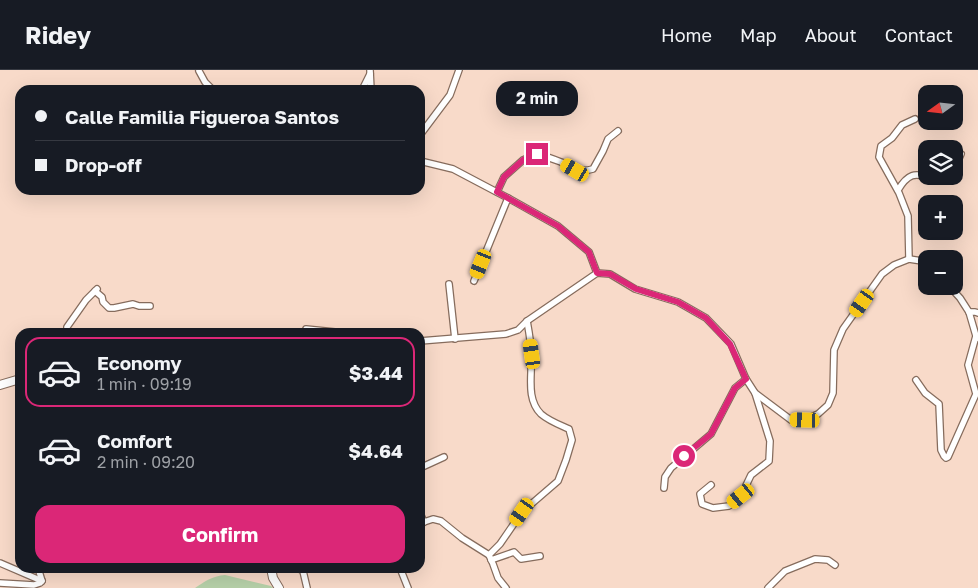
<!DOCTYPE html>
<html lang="en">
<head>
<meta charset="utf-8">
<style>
	:root { --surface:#171b24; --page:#242831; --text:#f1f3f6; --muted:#9ea1a6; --line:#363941; --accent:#db2777 }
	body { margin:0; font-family:"Golos Text",sans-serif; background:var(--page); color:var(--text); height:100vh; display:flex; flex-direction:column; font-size:19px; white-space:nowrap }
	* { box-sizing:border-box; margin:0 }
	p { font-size:16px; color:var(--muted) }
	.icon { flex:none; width:28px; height:28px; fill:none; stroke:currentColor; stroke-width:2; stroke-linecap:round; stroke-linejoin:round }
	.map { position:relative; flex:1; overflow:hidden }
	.drawer { position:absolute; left:15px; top:258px; width:410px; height:245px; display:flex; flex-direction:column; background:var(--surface); border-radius:15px; box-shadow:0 5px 20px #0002 }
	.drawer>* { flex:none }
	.top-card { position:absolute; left:15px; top:15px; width:410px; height:110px; border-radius:15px; box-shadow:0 5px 20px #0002; display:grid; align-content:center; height:110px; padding:0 20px; background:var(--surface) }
	.needle { width:32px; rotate:255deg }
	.controls { position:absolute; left:918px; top:15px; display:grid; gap:10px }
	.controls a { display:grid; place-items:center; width:45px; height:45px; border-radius:10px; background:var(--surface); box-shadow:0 5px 20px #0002; font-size:25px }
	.end { position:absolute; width:22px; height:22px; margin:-11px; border:6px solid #db2777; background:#fff; box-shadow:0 0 0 2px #fff }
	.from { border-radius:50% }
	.bubble { position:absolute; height:35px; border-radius:15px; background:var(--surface); box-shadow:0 5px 20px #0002; font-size:16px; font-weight:700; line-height:35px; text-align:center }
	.car { position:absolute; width:15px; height:30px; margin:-15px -8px; border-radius:6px; box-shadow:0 0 4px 1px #0007; background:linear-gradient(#f5c518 24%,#345 0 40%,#f5c518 0 76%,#345 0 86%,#f5c518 0) }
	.top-card b { display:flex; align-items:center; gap:18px; height:48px; font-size:19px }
	.top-card b+b { border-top:1px solid var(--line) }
	.top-card i { width:12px; height:12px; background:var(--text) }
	ul { padding:9px 0 0; list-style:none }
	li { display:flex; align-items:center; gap:15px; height:70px; margin:0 10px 8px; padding:0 10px; border:2px solid transparent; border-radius:15px }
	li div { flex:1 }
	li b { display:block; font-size:19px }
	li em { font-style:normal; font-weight:700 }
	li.current { border-color:var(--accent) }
	li>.icon { width:45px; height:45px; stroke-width:1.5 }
	.action { display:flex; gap:10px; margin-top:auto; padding:10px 20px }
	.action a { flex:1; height:58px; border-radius:15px; background:var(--accent); color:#fff; font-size:20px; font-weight:700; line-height:58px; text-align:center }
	header { display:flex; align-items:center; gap:30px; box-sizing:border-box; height:70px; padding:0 25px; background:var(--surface); border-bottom:1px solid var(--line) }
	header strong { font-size:24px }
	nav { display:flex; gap:28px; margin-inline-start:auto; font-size:18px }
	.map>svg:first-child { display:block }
	.green { fill:#b7d1a9 }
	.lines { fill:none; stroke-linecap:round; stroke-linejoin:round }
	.street-casing { stroke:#866c5d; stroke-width:8 }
	.secondary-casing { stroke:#866c5d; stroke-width:10 }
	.street { stroke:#fff; stroke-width:5.5 }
	.secondary { stroke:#fff; stroke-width:8 }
	.route { stroke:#db2777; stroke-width:6 }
</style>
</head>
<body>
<header>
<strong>Ridey</strong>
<nav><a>Home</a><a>Map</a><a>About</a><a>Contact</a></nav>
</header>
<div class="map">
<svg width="978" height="518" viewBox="0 0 978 518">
	<rect width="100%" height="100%" fill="#f8dac9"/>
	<path class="green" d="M225,505L271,516L273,518H195C205,511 213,506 225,505Z"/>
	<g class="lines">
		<g class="street-casing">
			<g id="street">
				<path d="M370,0L371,20"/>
				<path d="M199,1L205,12L213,20"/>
				<path d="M362,20L370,4"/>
				<path d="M420,65L450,25L459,0"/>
				<path d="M420,91L453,99L508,128L558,156L589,182L597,203"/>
				<path d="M954,100L961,84"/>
				<path d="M898,120C915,92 923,113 945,106"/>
				<path d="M497,122L504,107L523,90L537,84C545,86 553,89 561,92C574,98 578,103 593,99L603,81L608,69L618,61"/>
				<path d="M909,189L908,146L899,123L879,87L881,76L892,68L902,55L915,49"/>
				<path d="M474,211L508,128"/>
				<path d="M449,214L455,269"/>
				<path d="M949,216L960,228L969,242L976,266L978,268"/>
				<path d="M95,221L102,227L103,232L109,238H114L133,234L139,236H150"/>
				<path d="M969,242H975L978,243"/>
				<path d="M306,259L335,262"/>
				<path d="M67,262V257L86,230L97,219"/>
				<path d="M420,271L506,264L518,260L527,251L597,203L610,204L635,219L678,232L706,248L731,274L746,309L755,323L791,350H805L818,344L828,335L833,323L834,280L843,259L882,204L894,195L909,189L922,191L926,194"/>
				<path d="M916,310L925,323L939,334L941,380L944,386L946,388L948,387L976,324L968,295L976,266"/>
				<path d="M420,398L444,387"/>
				<path d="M711,415L700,424L702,434L713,438L729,436L741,426L751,405L769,391L770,371L755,323"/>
				<path d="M664,418L665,407L671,398L711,364L735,318L746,309"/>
				<path d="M420,443L424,452"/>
				<path d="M420,455L424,452L433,449L441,451L462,468L489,485L493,494L498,508L506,518"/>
				<path d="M489,485L500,474L522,442L558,411L566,390L572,370L569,359C560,355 549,351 541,344C525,328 533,303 531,283C531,272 529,262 527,251"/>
				<path d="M491,490L514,482L521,489L540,486"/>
				<path d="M0,493L42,511"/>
				<path d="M298,498L303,501L307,518"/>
				<path d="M400,498L408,518"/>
				<path d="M0,513L34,515L40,513L42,511L38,498"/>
				<path d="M768,518L785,501L815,489L828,490L835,495"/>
			</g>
		</g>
		<g class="secondary-casing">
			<g id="secondary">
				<path d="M0,315L20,309"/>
				<path d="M271,498L273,508L279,518"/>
			</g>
		</g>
		<use href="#street" class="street"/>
		<use href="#secondary" class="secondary"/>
	</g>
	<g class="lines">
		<path class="route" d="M537,84L523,90L504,107L497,122L558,156L589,182L597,203L610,204L636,219L678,232L706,248L730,274L746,309L735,318L711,364L684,386"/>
	</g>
</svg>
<div class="controls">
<a><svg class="needle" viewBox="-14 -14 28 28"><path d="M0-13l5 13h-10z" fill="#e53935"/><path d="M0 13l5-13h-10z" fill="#9ea1a6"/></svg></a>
<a><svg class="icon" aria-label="layers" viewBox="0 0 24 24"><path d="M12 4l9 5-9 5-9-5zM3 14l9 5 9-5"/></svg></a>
<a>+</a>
<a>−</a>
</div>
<i class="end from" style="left:684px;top:386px"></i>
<i class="end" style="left:537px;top:84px"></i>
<div class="bubble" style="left:496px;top:11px;width:82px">2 min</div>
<i class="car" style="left:575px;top:100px;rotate:300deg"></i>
<i class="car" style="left:481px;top:194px;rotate:202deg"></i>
<i class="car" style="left:862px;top:233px;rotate:215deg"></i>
<i class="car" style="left:532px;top:284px;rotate:352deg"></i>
<i class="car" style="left:805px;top:350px;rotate:272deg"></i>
<i class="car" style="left:741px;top:426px;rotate:231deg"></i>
<i class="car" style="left:522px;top:442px;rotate:215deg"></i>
<div class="top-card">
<b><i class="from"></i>Calle Familia Figueroa Santos</b>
<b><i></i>Drop-off</b>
</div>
<section class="drawer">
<ul>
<li class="current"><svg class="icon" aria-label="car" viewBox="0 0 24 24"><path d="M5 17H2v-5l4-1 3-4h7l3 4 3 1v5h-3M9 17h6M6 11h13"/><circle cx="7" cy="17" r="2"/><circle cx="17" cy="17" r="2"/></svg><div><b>Economy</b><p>1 min · 09:19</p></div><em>$3.44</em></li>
<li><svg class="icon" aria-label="car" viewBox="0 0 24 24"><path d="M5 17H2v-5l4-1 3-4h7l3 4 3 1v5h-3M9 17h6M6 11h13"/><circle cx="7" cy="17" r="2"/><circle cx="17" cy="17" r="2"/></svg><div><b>Comfort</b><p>2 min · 09:20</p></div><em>$4.64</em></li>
</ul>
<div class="action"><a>Confirm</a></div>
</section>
</div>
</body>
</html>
